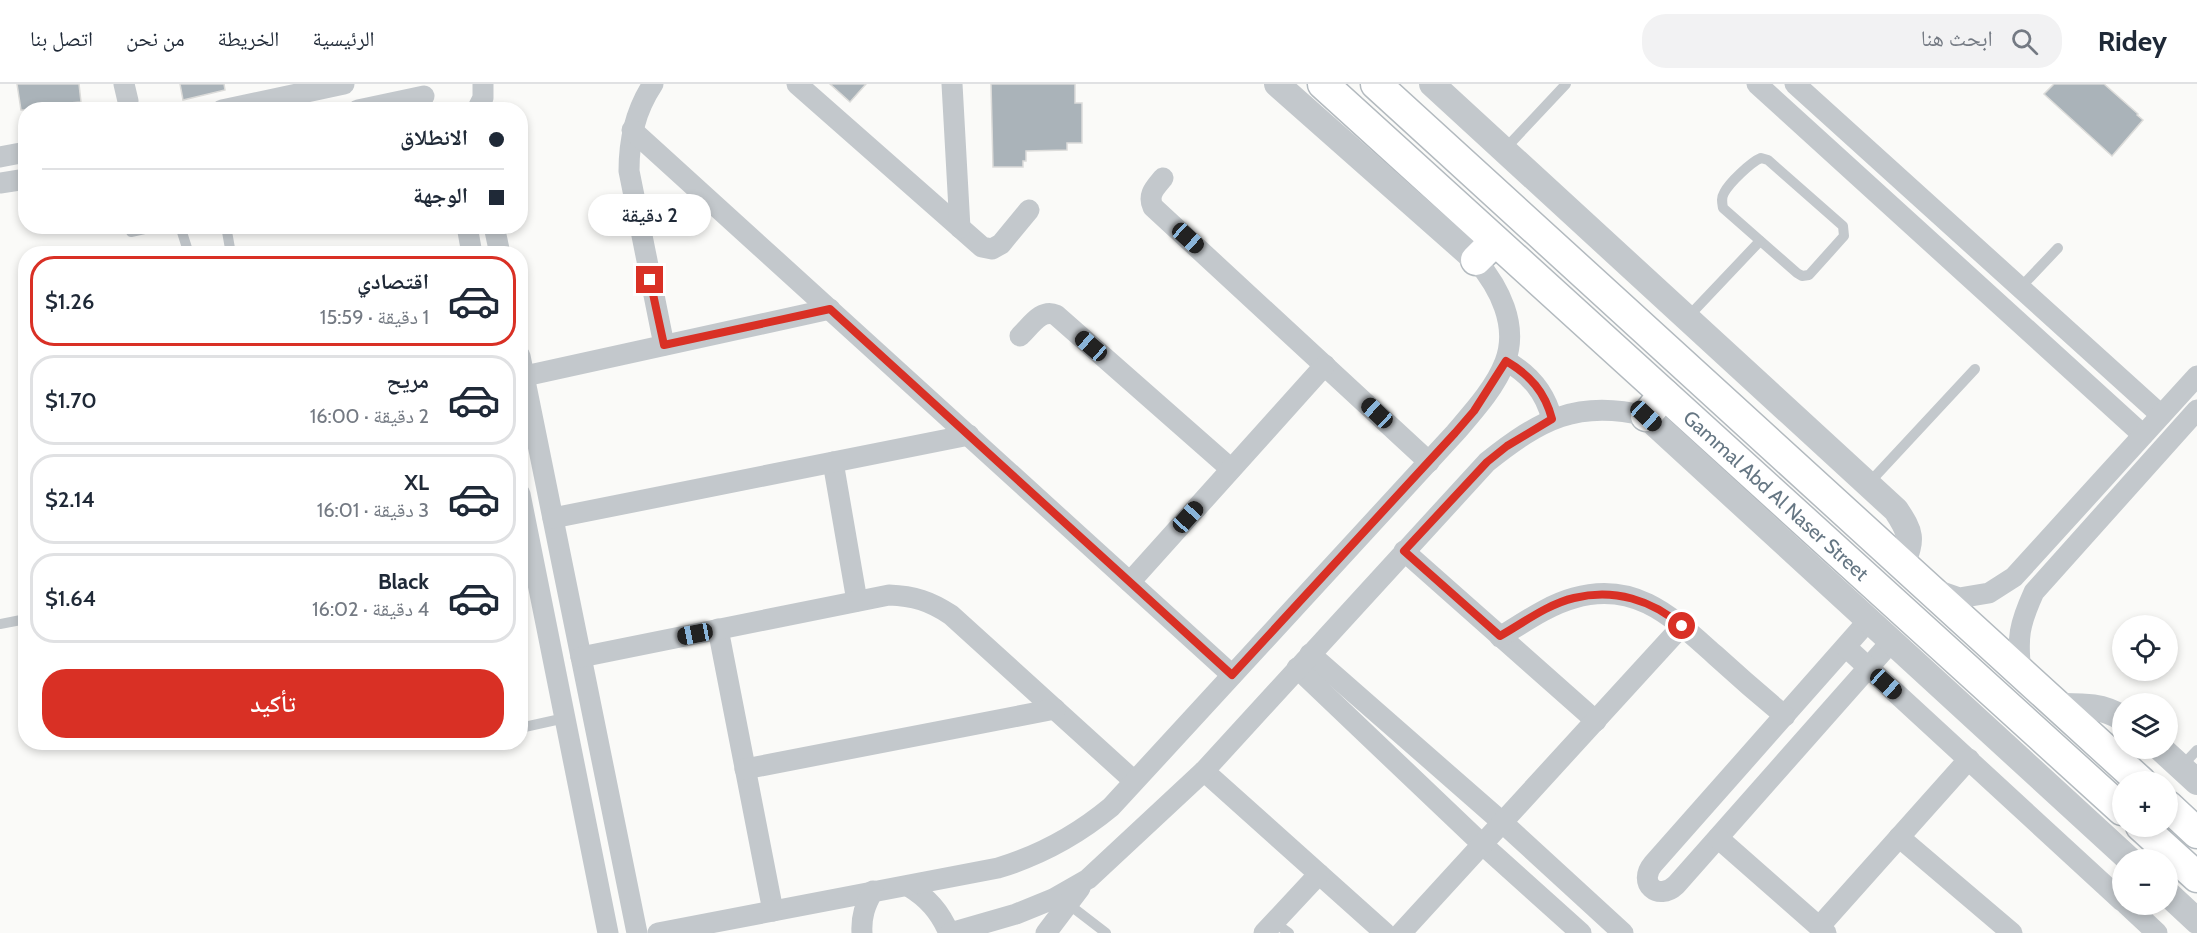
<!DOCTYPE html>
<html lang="ar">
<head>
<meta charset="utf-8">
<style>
	:root { --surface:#fff; --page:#f2f2f3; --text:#1f2937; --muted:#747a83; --line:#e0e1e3; --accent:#d93025 }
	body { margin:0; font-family:Cabin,"Noto Naskh Arabic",sans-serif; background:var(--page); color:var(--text); direction:rtl; height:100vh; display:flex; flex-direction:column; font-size:22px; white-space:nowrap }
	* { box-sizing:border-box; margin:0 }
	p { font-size:20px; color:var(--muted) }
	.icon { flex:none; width:33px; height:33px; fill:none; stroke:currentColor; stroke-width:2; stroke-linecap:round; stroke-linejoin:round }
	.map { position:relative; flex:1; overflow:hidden; direction:ltr }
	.details { position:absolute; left:18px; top:162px; width:510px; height:504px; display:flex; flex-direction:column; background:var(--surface); border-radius:24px; box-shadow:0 3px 9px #0003; direction:rtl }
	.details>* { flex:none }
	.top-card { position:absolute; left:18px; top:18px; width:510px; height:132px; border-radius:24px; box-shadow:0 3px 9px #0003; direction:rtl; display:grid; align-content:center; height:132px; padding:0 24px; background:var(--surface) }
	.tools { position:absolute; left:2112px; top:531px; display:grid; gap:12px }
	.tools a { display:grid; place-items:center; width:66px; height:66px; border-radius:50%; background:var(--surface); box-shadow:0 3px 9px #0003; font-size:30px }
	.end { position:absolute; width:27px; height:27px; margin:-14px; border:8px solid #d93025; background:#fff; box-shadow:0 0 0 3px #fff }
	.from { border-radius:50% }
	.bubble { position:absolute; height:42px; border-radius:21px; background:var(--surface); box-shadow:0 3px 9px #0003; font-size:20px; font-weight:600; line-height:42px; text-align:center; direction:rtl }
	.car { position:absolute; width:18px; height:36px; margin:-18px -9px; border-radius:8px; box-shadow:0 0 4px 2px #0007; background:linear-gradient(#222 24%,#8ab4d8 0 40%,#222 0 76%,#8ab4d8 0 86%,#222 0) }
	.top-card b { display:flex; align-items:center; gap:21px; height:57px; font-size:22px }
	.top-card b+b { border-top:2px solid var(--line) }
	.top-card i { width:15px; height:15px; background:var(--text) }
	ul { padding:10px 0 0; list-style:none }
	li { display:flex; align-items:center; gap:18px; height:90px; margin:0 12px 9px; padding:0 12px; border:3px solid var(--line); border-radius:24px }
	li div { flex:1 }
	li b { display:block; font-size:22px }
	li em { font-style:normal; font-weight:600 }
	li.selected { border-color:var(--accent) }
	li>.icon { width:54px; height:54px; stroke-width:1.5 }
	.cta { display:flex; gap:12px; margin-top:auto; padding:12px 24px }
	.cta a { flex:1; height:69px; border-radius:24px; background:var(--accent); color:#fff; font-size:24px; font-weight:600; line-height:69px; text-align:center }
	header { display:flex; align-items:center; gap:36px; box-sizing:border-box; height:84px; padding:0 30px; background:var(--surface); border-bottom:2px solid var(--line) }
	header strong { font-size:28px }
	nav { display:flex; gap:33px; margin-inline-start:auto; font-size:21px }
	.search { width:420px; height:54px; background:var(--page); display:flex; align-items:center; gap:15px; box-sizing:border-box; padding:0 21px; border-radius:24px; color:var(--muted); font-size:22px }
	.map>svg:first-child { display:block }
	.building { fill:#aab3b9; stroke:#dcdcda; stroke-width:1.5 }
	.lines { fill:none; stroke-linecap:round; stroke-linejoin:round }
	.secondary-casing { stroke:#b3babf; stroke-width:33 }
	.service { stroke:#c3c8cc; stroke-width:10 }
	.minor { stroke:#c3c8cc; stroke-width:21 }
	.tertiary { stroke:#c3c8cc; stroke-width:26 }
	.secondary { stroke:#fff; stroke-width:30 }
	.route { stroke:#d93025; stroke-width:8 }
	.labels { text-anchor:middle; stroke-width:6; stroke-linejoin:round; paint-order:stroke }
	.street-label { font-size:20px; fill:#657683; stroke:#fff }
</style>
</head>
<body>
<header>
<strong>Ridey</strong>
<div class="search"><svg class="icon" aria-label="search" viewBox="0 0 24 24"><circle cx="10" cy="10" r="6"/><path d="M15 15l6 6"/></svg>ابحث هنا</div>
<nav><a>الرئيسية</a><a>الخريطة</a><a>من نحن</a><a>اتصل بنا</a></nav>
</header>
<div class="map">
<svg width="2197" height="849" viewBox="0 0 2197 849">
	<rect width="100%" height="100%" fill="#fafaf8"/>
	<g class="building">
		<path d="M17,0H79L81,18L70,19L71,26H21Z"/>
		<path d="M180,0H224L225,6L183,16Z"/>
		<path d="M830,0H866L850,18Z"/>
		<path d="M991,0H1075V19H1082V59H1067V66L1026,67V77H1023V83H993Z"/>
		<path d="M2054,0H2104L2138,30L2137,31L2143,36L2112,72L2044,10Z"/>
	</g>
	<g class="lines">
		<g class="secondary-casing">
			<g id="secondary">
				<path id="s1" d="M1323,0L2122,726"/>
				<path d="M1376,0L2141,698"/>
				<path d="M1476,176L1495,157"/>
				<path d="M1646,332L1664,310"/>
				<path d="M2168,722L2197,749"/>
				<path d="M2141,742L2197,793"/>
			</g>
		</g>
		<g class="service">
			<path d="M1505,65L1566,0"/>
			<path d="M1761,74L1768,76L1843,142L1844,152L1809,191L1802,192L1797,189L1723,124C1722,118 1721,114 1724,109C1729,99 1751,78 1761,74Z"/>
			<path d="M180,142L189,170"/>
			<path d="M226,142L231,170"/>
			<path d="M131,148L158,142"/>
			<path d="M2020,204L2058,164"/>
			<path d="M1687,234L1760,157"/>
			<path d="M1868,400L1975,285"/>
			<path d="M0,540L26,535"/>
			<path d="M520,644L565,634"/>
			<path d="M430,658L450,660L457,658"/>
			<path d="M2181,683L2197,666"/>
			<path d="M1067,819L1106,849"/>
			<path d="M1274,838L1289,849"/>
		</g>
		<g class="minor">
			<path d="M124,0L128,17"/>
			<path d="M653,0C635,27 629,55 629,87L664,261"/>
			<path d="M797,0L982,163L992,165L1001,160L1029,126"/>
			<path d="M952,0L960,144"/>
			<path d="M1757,0L2143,351"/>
			<path d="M1795,0L2161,331"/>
			<path d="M222,26L344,0"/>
			<path d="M358,26L424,12"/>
			<path d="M477,26L483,14V0"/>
			<path d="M632,46L1232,591"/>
			<path d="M0,73L26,68"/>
			<path d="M1163,94C1156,103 1147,110 1153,123L1429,378"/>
			<path d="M0,99L26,95"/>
			<path d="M467,142L472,170"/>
			<path d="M494,142L500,170"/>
			<path d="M1020,252C1030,243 1041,224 1056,231L1231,385"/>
			<path d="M520,272L637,849"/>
			<path d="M1506,277C1530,290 1545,308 1552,335"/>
			<path d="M525,292L830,225"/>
			<path d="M833,378L857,517"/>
			<path d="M520,410L608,849"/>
			<path d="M553,434L969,351"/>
			<path d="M1404,467L1596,637"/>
			<path d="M1130,498L1325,281"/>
			<path d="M1936,506L1959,514L1989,509L2014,493L2197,292"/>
			<path d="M1868,537L1653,780C1637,799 1658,818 1676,801L1891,558"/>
			<path d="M718,545L773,827"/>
			<path d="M1500,553C1523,539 1548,521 1574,514C1636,496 1673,534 1715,571C1738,592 1761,612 1785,632"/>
			<path d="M1846,563L2122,817"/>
			<path d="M1310,570L1503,739L1623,849"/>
			<path d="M581,573L889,511C914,512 930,517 951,531L1134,697"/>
			<path d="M1297,584L1483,761L1581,849"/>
			<path d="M2021,589C2017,553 2019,541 2034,508L2197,326"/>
			<path d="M745,685L1055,625"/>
			<path d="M1204,687L1385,849"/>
			<path d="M1899,753L2012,849"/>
			<path d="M1718,754L1826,849"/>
			<path d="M908,802C928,814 940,828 949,849"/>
			<path d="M2126,820L2157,849"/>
			<path d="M1819,843L1969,675"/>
			<path d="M658,849L998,784C1041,771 1076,752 1111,723L1455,349C1473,328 1495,304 1505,278C1519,241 1499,203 1476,176"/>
			<path d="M862,849C861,833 865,821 873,807"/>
			<path d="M950,849L1016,830L1053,815L1088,795L1204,687L1487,378C1540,336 1577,315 1646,332"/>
			<path d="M1046,849L1080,804"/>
			<path d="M1264,849L1319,790"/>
			<path d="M1401,849L1682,542"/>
		</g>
		<g class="tertiary">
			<path d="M1277,0L1476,176"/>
			<path d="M1432,0L1896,426C1911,449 1913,454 1902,480"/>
			<path d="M1646,332L2130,776"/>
			<path d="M2058,622C2081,622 2102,621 2122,634"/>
			<path d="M2160,664L2197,698"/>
			<path d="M2168,810L2197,837"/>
		</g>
		<use href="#secondary" class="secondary"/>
	</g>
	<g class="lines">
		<path class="route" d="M650,196L664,261L830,225L1232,591L1455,349L1474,327L1506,277C1530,291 1545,308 1552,335L1507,362L1487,378L1404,467L1500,552C1523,539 1548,520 1574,514C1614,504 1652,516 1682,542"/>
	</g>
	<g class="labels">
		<g class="street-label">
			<text dy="7" stroke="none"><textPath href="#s1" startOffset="612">Gammal Abd Al Naser Street</textPath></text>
		</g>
	</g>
</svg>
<div class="tools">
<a><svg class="icon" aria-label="locate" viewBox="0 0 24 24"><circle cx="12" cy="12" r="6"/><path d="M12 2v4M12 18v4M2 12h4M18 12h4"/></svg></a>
<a><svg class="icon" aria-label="layers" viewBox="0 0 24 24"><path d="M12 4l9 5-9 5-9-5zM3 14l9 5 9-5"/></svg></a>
<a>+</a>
<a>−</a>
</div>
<i class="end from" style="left:1682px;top:542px"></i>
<i class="end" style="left:650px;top:196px"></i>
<div class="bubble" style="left:588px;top:110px;width:123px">2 دقيقة</div>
<i class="car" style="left:1188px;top:154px;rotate:132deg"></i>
<i class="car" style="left:1091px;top:262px;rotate:311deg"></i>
<i class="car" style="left:1377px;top:329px;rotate:313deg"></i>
<i class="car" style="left:1646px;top:332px;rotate:133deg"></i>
<i class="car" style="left:1188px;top:433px;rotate:42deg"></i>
<i class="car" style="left:695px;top:550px;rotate:259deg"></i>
<i class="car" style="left:1886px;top:600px;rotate:132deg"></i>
<div class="top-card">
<b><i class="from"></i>الانطلاق</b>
<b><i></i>الوجهة</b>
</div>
<section class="details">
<ul>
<li class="selected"><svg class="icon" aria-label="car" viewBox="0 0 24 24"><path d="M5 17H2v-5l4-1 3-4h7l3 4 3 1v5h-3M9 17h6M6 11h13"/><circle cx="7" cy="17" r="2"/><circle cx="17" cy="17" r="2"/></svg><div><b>اقتصادي</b><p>1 دقيقة · 15:59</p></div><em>$1.26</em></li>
<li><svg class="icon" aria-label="car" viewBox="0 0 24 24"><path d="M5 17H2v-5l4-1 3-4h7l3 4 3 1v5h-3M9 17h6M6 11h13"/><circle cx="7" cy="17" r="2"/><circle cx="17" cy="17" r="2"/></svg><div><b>مريح</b><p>2 دقيقة · 16:00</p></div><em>$1.70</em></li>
<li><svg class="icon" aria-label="car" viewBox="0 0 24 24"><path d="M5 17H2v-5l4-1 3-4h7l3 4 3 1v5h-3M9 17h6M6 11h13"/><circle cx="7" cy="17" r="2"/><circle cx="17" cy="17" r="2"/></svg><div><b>XL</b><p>3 دقيقة · 16:01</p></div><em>$2.14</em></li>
<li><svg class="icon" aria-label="car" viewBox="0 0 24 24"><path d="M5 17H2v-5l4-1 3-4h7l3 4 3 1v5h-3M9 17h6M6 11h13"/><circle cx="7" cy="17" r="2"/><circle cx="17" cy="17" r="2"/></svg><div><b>Black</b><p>4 دقيقة · 16:02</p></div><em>$1.64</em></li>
</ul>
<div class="cta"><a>تأكيد</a></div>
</section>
</div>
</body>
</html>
